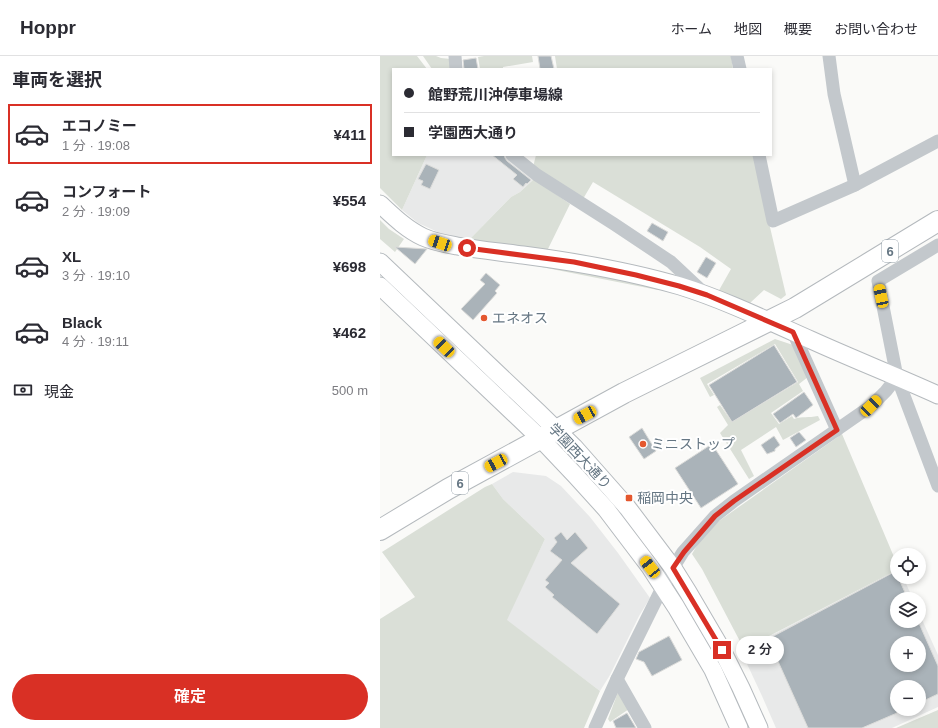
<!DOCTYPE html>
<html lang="ja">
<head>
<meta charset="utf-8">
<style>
	:root { --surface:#fff; --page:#f2f2f3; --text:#2b2b33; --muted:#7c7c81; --line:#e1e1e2; --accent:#d93025 }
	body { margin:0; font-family:Arial,"Noto Sans JP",sans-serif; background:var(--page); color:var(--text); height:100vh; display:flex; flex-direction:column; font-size:15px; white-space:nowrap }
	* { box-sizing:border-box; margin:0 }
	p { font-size:13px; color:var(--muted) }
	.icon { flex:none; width:22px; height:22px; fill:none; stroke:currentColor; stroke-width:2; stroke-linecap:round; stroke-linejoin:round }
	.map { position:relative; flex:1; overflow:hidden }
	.details { display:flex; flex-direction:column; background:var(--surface); width:380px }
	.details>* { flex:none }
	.top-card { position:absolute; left:12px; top:12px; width:380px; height:88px; border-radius:0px; box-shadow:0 2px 6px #0003; display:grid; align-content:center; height:88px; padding:0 12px; background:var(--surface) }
	.fabs { position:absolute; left:510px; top:492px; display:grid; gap:8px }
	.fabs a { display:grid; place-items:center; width:36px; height:36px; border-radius:50%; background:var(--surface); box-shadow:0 2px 6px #0003; font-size:20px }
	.end { position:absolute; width:18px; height:18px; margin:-9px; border:5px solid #d93025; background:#fff; box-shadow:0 0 0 2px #fff }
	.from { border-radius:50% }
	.bubble { position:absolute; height:28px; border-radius:14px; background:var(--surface); box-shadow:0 2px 6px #0003; font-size:13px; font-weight:600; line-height:28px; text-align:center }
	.car { position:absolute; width:12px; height:24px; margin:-12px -6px; border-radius:5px; box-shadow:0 0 3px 1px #0007; background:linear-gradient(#f5c518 24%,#345 0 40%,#f5c518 0 76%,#345 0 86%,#f5c518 0) }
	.top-card b { display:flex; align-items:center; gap:14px; height:38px; font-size:15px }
	.top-card b+b { border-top:1px solid var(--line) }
	.top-card i { width:10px; height:10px; background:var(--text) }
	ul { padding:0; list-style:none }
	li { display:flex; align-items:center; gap:12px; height:60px; margin:0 8px 6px; padding:0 4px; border:2px solid transparent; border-radius:0px }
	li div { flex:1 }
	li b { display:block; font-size:15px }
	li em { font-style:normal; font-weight:600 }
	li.active { border-color:var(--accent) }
	li>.icon { width:36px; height:36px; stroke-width:1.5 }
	h2 { padding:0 12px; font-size:18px; line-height:48px }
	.pay { display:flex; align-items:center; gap:10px; height:44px; padding:0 12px; font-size:15px }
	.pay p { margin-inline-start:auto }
	.cta { display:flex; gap:8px; margin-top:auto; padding:8px 12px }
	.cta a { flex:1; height:46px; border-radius:24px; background:var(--accent); color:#fff; font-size:16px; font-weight:600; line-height:46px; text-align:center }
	header { display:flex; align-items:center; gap:24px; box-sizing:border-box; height:56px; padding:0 20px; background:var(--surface); border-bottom:1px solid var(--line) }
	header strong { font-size:19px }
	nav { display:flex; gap:22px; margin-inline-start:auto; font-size:14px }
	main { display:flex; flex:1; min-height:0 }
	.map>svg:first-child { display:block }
	.built { fill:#e8e9e9; fill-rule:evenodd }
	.green { fill:#dadfd7 }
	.building { fill:#aab3b9; stroke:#dcdcda; fill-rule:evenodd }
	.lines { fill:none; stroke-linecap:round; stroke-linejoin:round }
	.major-casing { stroke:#b5babe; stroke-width:19 }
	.highway-casing { stroke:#b4b9bd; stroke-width:22 }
	.minor { stroke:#c3c8cc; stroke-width:13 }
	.major { stroke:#fff; stroke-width:17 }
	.highway { stroke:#fff; stroke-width:20 }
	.route { stroke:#d93025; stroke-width:5 }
	.poi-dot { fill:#e4572e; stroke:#fff; stroke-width:1.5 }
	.labels { text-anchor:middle; stroke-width:4; stroke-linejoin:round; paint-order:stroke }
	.shield { fill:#fff; stroke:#939fa8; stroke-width:1 }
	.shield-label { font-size:13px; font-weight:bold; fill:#657683 }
	.poi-label { font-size:14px; fill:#657683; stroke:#fff; text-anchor:start }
	.street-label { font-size:14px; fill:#657683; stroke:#fff }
</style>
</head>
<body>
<header>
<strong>Hoppr</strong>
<nav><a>ホーム</a><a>地図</a><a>概要</a><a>お問い合わせ</a></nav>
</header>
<main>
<section class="details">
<h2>車両を選択</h2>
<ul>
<li class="active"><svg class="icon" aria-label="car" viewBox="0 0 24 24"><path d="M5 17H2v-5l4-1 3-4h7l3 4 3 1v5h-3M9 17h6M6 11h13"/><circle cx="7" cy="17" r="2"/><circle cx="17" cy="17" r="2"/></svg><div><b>エコノミー</b><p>1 分 · 19:08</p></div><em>¥411</em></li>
<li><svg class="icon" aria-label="car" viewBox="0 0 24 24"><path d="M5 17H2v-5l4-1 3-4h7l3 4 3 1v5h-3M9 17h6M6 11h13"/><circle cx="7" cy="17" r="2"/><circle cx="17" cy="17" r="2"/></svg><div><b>コンフォート</b><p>2 分 · 19:09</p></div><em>¥554</em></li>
<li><svg class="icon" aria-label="car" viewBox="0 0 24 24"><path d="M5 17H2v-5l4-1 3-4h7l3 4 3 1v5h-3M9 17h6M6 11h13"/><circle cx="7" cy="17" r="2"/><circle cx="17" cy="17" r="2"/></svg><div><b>XL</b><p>3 分 · 19:10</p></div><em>¥698</em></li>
<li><svg class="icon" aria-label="car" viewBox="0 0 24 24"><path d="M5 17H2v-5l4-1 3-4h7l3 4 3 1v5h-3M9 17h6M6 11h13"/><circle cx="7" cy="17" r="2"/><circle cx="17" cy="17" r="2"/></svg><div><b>Black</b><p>4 分 · 19:11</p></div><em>¥462</em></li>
</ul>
<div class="pay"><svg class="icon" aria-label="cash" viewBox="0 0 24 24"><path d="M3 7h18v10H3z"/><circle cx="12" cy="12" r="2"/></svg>現金<p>500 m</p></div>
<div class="cta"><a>確定</a></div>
</section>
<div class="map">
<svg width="558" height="672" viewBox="0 0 558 672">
	<rect width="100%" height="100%" fill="#fafaf8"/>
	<g class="built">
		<path d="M47,99H127L154,123L140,136L131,141L89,184L75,181L60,177L38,167L22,154Z"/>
		<path d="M133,416L166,420L181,430L210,461L238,497L270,542L259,560L230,619L220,635L126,564L165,483L123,443L112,428Z"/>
		<path d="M517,514V521H523L533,543H517V565H539V557L558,599V651L512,672H396L382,640L361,595ZM517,587H539V609H517ZM517,631H539V653H517Z"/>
	</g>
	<g class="green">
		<path d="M0,0H37L47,13H13V99H47L22,154L0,132Z"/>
		<path d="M43,0H56L61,2L71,3L72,13H52Z"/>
		<path d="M104,0H152L153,6L123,11V13H100L98,1Z"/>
		<path d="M175,0H351L353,13H177Z"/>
		<path d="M156,99H373L406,239L401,243L384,234L370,247L338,236L351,213L320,191L213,126L203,143L153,111Z"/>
		<path d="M154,123L190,148L167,195L107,189L104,185L89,184L131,141L140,136Z"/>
		<path d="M0,164L9,173L24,183L15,196L0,183Z"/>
		<path d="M131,205L164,207L277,229L278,234Z"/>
		<path d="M395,283L413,289L428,321L419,328L423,335L391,357L399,368L412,360L414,363C423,360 428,362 438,360L440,364L403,384L396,371L361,394L374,420L369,423L340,377L348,369L337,351L340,349L352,366L418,326L395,288L327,328L334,339L330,341L320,322Z"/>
		<path d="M462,378L517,508V514L364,593L322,513L312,498L319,486L339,465Z"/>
		<path d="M112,428L123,443L165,483L127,564L220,635L204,672H0V563L35,541L2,496L105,431Z"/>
		<path d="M238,636L249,653L230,666L228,663Z"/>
		<path d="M558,654V672H516Z"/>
	</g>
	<g class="building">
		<path d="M158,0H171L174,13H160Z"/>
		<path d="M96,2L98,13H84L83,4Z"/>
		<path d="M112,99H124L125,102L127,105L151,124L147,128L146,127L143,131L133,123L137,119Z"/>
		<path d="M46,108L59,114L50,133L41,129L43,125L38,123Z"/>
		<path d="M272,167L288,176L283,185L267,175Z"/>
		<path d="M15,191L47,193L35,208Z"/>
		<path d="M326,201L336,207L327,222L317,216Z"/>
		<path d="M106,217L120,229L115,235L117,237L93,264L81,253L105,228L100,224Z"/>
		<path d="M394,289L417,326L352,366L329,329Z"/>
		<path d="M424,336L433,349L416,362L413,358L400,367L393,358Z"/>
		<path d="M262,372L276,395L264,403L249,381Z"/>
		<path d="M419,376L426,384L416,391L410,382Z"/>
		<path d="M394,380L400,389L395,393V395L387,398L381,389Z"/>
		<path d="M332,388L358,428L321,452L295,412Z"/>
		<path d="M181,476L187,484L195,476L208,492L191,507L240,548L217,578L172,541L174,539L165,531L169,527L165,524L182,504L170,495L177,486L174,482Z"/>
		<path d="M516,515L517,521H518L528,543H517V565H538L558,610V638L539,647V631H517V657L482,672H428L388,583ZM517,587H539V609H517Z"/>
		<path d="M289,580L302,604L272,620L264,606L256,603L259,596Z"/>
		<path d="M247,657L256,672H236L233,665Z"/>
	</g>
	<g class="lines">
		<g class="major-casing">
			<g id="major">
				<path d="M0,148C13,160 26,173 43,181C54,186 66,188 77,190C99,194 121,196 143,199C196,206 249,215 300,230C345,244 388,265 431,284C473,303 516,320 558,339"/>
				<path d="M0,206L158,356L194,391L247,451L293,512L308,536L342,594L361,632L379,672"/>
				<path d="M0,230L161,383L196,420L226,453L270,511L296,551L333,614L359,672"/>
			</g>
		</g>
		<g class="highway-casing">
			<path id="highway" d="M0,474L68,433L244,337L415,252L489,207L558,165"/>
		</g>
		<g class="minor">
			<path d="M75,0L76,13"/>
			<path d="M357,0L360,13"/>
			<path d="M449,0L454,38L475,129"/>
			<path d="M132,99L157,119L234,168L291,206L323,236"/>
			<path d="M379,99L393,165L475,129L558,85"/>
			<path d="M558,189L498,225L517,321L558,430"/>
			<path d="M413,276L457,374"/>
			<path d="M237,623L265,672"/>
			<path d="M215,672L237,623L283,530L293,512L303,496L335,460L354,445L491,350L506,335L517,321"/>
		</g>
		<use href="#major" class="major"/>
		<use href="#highway" class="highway"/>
	</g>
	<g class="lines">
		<path class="route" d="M87,192L194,206L256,219L299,230L327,239L413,276L457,374L354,445L335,460L304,496L293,512L342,594"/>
	</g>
	<g class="poi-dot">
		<circle cx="104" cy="262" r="4"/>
		<circle cx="263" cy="388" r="4"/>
		<rect x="245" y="438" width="8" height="8" rx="2"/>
	</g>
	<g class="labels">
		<g class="shield">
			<rect x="502" y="184" width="16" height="22" rx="3"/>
			<rect x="72" y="416" width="16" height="22" rx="3"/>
		</g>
		<g class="shield-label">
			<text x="510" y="200">6</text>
			<text x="80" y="432">6</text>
		</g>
		<g class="poi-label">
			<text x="112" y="267">エネオス</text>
			<text x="271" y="393">ミニストップ</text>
			<text x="257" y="447">稲岡中央</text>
		</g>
		<g class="street-label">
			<text transform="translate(200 400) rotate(47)" y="5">学園西大通り</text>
		</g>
	</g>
</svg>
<div class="fabs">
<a><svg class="icon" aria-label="locate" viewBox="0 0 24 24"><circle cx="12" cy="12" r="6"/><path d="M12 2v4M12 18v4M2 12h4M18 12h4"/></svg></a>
<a><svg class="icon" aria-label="layers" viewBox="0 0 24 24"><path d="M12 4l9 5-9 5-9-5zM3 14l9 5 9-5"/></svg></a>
<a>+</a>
<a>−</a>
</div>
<i class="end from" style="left:87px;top:192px"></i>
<i class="end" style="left:342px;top:594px"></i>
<div class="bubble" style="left:356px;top:580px;width:48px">2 分</div>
<i class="car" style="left:60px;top:187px;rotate:289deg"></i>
<i class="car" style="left:501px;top:240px;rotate:348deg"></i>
<i class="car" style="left:64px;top:291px;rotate:314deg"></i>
<i class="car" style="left:491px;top:350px;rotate:45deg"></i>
<i class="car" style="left:205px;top:359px;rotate:242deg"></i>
<i class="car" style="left:116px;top:407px;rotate:242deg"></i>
<i class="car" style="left:270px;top:511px;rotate:322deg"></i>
<div class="top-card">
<b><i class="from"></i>館野荒川沖停車場線</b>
<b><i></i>学園西大通り</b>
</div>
</div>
</main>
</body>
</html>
